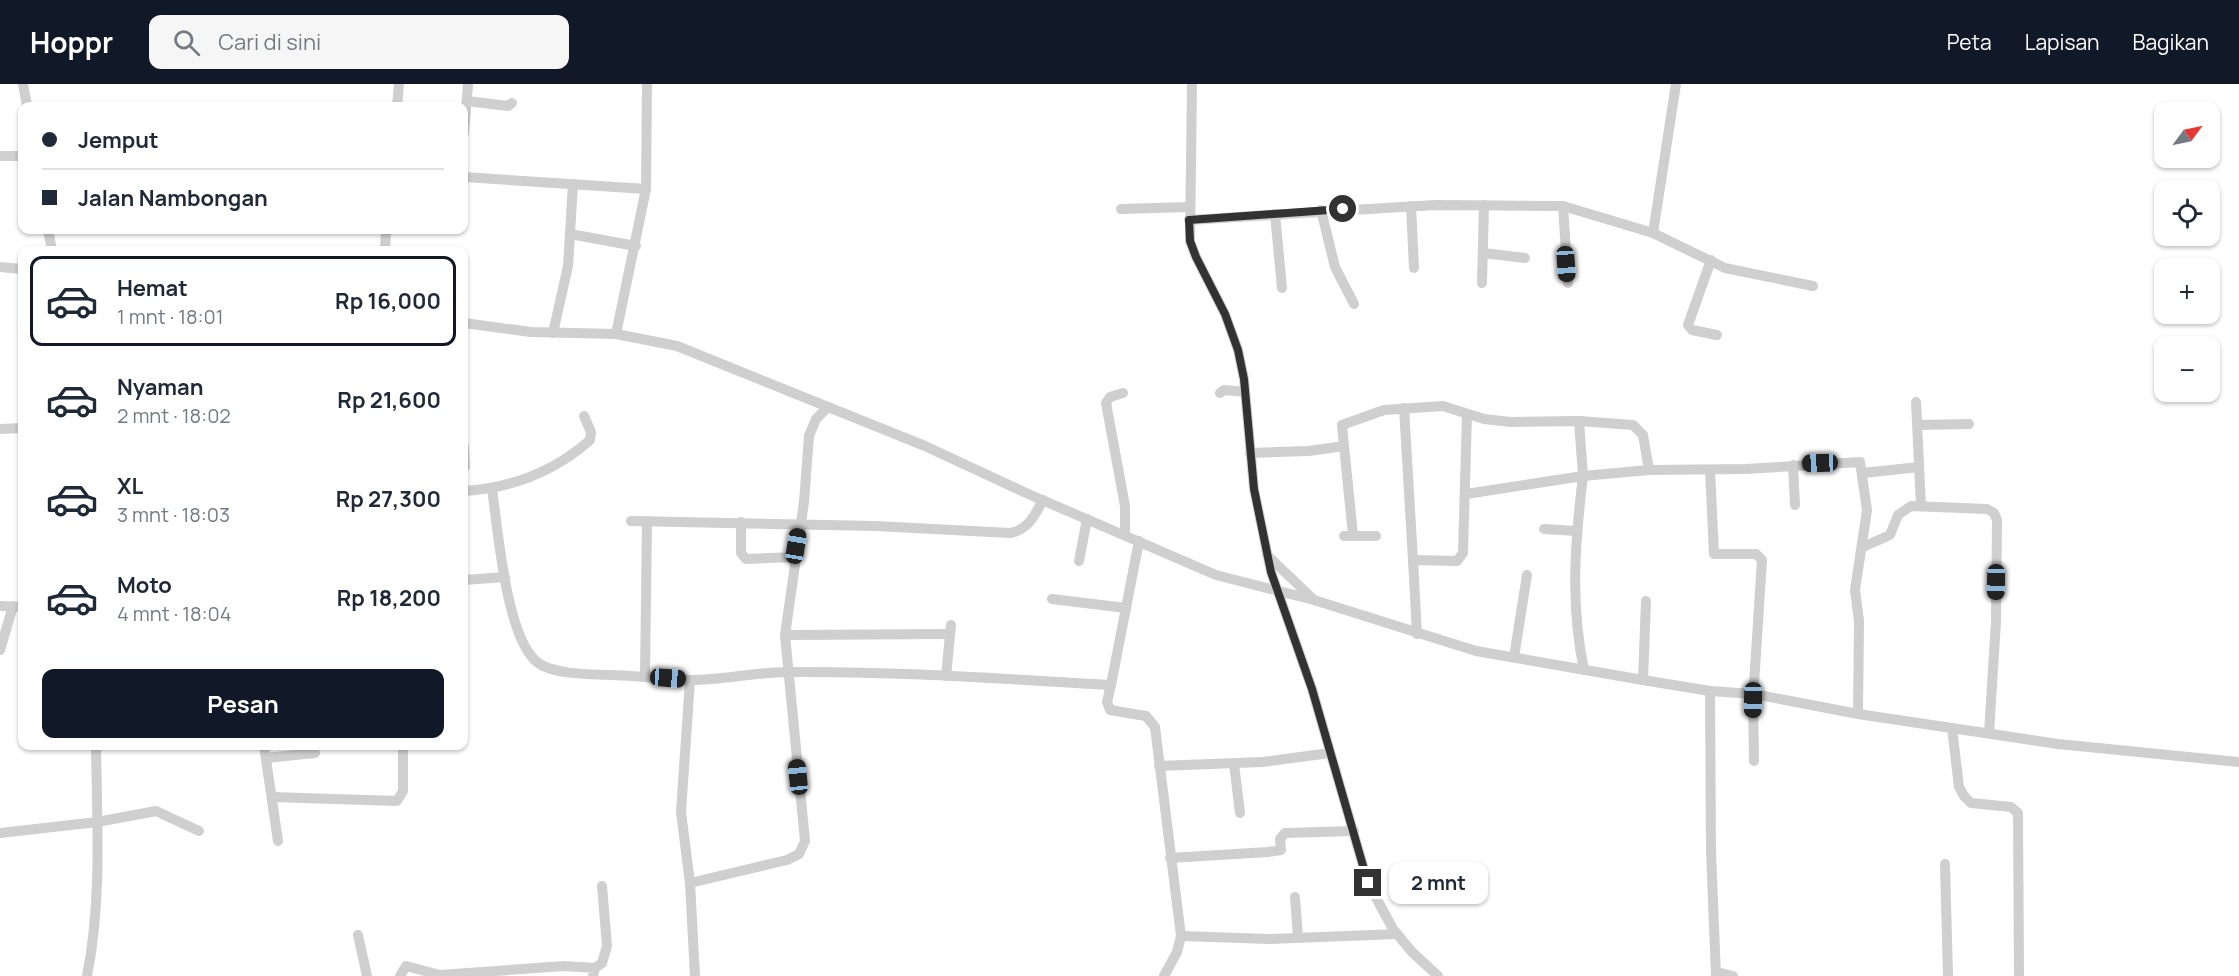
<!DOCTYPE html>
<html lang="id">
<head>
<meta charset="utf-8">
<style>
	:root { --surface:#fff; --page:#f6f6f7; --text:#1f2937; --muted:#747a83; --line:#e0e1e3; --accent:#111827 }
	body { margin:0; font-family:Manrope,sans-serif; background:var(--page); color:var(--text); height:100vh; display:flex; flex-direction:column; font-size:22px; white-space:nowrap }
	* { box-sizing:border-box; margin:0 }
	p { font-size:20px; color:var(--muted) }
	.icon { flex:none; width:33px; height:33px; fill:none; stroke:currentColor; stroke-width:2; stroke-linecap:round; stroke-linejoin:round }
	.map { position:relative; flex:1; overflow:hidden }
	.sheet { position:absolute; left:18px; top:162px; width:450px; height:504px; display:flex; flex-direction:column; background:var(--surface); border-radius:12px; box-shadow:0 2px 4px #0004 }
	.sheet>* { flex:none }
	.hud { position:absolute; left:18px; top:18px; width:450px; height:132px; border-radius:12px; box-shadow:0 2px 4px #0004; display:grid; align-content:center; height:132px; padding:0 24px; background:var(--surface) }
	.needle { width:39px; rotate:57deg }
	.controls { position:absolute; left:2154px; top:18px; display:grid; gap:12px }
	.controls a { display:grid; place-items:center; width:66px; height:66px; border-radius:12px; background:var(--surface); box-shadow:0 2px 4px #0004; font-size:30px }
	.end { position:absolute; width:27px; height:27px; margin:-14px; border:8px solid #323232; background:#fff; box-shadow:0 0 0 3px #fff }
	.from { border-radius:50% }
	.bubble { position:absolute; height:42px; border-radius:12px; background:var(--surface); box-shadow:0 2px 4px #0004; font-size:20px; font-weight:700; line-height:42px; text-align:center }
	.car { position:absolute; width:18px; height:36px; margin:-18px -9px; border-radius:8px; box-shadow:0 0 4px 2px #0007; background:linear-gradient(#222 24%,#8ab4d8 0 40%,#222 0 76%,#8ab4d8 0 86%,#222 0) }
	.hud b { display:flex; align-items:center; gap:21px; height:57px; font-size:22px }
	.hud b+b { border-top:2px solid var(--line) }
	.hud i { width:15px; height:15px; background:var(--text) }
	ul { padding:10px 0 0; list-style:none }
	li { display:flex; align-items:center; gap:18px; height:90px; margin:0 12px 9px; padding:0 12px; border:3px solid transparent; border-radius:12px }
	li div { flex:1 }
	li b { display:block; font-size:22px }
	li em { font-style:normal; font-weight:700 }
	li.current { border-color:var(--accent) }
	li>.icon { width:54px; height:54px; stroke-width:1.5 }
	.action { display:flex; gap:12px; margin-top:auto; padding:12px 24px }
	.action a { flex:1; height:69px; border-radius:12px; background:var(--accent); color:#fff; font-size:24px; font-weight:700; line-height:69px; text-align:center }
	header { display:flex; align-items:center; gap:36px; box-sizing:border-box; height:84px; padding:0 30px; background:var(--accent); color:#fff }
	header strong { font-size:28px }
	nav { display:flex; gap:33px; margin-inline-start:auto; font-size:21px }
	.search { width:420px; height:54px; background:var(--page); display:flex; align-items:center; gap:15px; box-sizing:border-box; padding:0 21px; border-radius:12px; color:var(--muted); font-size:22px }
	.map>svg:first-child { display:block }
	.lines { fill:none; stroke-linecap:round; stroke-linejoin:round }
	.minor { stroke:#cfcfcf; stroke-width:10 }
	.route { stroke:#323232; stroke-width:8 }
</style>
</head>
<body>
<header>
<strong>Hoppr</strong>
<div class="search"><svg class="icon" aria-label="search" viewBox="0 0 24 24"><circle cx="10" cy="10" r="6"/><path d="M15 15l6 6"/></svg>Cari di sini</div>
<nav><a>Peta</a><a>Lapisan</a><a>Bagikan</a></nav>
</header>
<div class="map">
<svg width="2239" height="892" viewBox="0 0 2239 892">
	<rect width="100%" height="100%" fill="#fff"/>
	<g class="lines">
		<g class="minor">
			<path d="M23,0L27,22"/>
			<path d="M1192,0L1190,157L1196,173L1225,230L1238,266L1244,295L1254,405L1271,488L1312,605L1368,799L1393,845L1412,868L1438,892"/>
			<path d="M467,17L508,22L512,19"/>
			<path d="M397,22L399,0"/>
			<path d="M464,49L468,0"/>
			<path d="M0,72H22"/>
			<path d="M464,93L646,105"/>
			<path d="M1411,122L1414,184"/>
			<path d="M1563,122L1568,199"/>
			<path d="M1121,125L1189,123"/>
			<path d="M1321,126L1335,183L1354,220"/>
			<path d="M1275,130L1282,204"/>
			<path d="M1189,136L1435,121L1563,122L1653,149L1725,184L1813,202"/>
			<path d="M48,146L52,166"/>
			<path d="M1653,149L1676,0"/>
			<path d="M570,150L636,162"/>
			<path d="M385,166L386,146"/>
			<path d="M1483,169L1525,174"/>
			<path d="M1711,176L1688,241L1692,246L1717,251"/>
			<path d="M0,183L22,185"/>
			<path d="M1482,199L1484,121"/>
			<path d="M464,239L531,248L616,250L677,262L925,362L1026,409L1216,491L1314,516L1476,567L1643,596L1710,607L1754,610L1858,630L2058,660L2239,678"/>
			<path d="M553,249L568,182L573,100"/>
			<path d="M616,250L646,105L647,0"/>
			<path d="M1123,309L1110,313L1106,319L1125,422V451"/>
			<path d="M1220,309L1224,306L1245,308"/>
			<path d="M1916,318L1921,422"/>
			<path d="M1404,324L1413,476"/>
			<path d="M1918,341L1969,340"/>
			<path d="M0,345L22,344"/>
			<path d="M1344,362L1353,451"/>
			<path d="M464,363L465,383"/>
			<path d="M1250,369L1309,367L1344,362L1342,341L1384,326L1443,322L1484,335L1511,338L1579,337L1633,341L1643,351L1649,386"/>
			<path d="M1793,381L1795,421"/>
			<path d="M1710,386L1714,470H1756L1762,476L1753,616L1754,677"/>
			<path d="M1863,389L1919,383"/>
			<path d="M492,405C498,446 506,553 537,578C555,593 608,590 631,592C650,593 670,596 690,596C723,596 756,588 789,588C896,587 1004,595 1111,601L1139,457"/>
			<path d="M464,407C511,404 554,388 590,356L591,348L584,332"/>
			<path d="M1466,410L1583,392L1579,337"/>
			<path d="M631,437L876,442L1010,449C1028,446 1035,431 1043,416"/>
			<path d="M741,438V469L746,475L795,473"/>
			<path d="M1544,445L1577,447"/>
			<path d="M1344,452H1376"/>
			<path d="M1863,463L1890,451L1898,431L1911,422L1987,425L1994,429L1997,436L1996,538L1989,649"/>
			<path d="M1267,471L1313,515"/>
			<path d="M1079,477L1087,435"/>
			<path d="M464,496L505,493"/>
			<path d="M1052,515L1126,524"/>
			<path d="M0,522L22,523"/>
			<path d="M1417,550L1413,476L1457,477L1463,469L1467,330"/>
			<path d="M785,551L950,550"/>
			<path d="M0,566L13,522"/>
			<path d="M1514,573L1527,491"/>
			<path d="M1584,586C1570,520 1575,458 1583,392L1649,386L1746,385L1860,378L1867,426L1855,506L1859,537L1858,630"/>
			<path d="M946,592L951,541"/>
			<path d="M645,593L647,437"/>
			<path d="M1643,596L1646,517"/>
			<path d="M1111,601L1107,618L1110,626L1146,632L1155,643L1181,852L1177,868L1164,892"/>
			<path d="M1710,607L1711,767L1716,892"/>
			<path d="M1952,644L1959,703L1964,712L1971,719L2011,723L2018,729L2019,892"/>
			<path d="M264,662L278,757"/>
			<path d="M266,674L315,669"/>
			<path d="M1234,680L1240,729"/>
			<path d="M1159,682L1262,678L1330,669"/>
			<path d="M272,713L397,717L403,707V662"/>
			<path d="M0,749L97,738L156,727L199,747"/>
			<path d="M1170,774L1268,768L1281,766L1280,755L1285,749L1354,747"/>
			<path d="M1945,780L1948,892"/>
			<path d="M690,799L681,728L690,596"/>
			<path d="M1295,813L1298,854"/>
			<path d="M358,851L367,892"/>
			<path d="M1181,852L1269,855L1397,850"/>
			<path d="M595,884L602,879L607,862L602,802"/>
			<path d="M1717,888L1733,892"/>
			<path d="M87,892C102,817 97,738 96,662"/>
			<path d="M400,892L406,882L440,891L564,882L595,884L593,892"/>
			<path d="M695,892L690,799L787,776L799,770L805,757L785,551L804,418L809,352L816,335L828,323"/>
		</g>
	</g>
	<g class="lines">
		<path class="route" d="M1343,125L1189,136L1190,157L1196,173L1225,230L1238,266L1244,295L1254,405L1271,488L1312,605L1368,799"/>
	</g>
</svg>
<div class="controls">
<a><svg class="needle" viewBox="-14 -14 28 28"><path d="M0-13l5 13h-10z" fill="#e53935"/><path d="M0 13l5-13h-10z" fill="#747a83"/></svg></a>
<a><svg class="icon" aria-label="locate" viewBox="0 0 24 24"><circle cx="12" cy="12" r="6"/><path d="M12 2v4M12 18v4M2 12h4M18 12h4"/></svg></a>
<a>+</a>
<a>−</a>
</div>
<i class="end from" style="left:1343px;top:125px"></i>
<i class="end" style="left:1368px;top:799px"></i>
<div class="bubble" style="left:1389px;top:778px;width:99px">2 mnt</div>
<i class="car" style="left:1566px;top:180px;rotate:176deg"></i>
<i class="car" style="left:1820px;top:379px;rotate:268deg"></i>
<i class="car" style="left:796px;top:462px;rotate:9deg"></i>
<i class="car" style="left:1996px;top:498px;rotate:181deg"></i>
<i class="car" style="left:668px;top:594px;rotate:94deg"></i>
<i class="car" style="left:1753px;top:616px;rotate:181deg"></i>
<i class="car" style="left:798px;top:693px;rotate:354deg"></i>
<div class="hud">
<b><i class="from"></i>Jemput</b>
<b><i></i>Jalan Nambongan</b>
</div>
<section class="sheet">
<ul>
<li class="current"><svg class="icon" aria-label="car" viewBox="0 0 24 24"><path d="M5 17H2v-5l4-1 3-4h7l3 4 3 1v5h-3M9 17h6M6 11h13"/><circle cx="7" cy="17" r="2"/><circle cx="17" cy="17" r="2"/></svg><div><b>Hemat</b><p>1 mnt · 18:01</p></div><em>Rp 16,000</em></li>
<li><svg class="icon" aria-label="car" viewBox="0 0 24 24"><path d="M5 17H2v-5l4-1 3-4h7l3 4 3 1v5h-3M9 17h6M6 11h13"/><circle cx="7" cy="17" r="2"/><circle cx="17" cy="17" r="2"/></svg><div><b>Nyaman</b><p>2 mnt · 18:02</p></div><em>Rp 21,600</em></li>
<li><svg class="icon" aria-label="car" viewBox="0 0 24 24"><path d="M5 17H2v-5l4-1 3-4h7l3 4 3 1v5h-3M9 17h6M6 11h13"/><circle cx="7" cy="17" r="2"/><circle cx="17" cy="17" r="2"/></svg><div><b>XL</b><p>3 mnt · 18:03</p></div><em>Rp 27,300</em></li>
<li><svg class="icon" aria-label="car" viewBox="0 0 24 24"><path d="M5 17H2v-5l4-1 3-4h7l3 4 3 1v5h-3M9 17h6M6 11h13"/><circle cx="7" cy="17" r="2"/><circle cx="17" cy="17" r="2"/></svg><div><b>Moto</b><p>4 mnt · 18:04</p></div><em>Rp 18,200</em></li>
</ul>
<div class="action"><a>Pesan</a></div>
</section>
</div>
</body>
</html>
